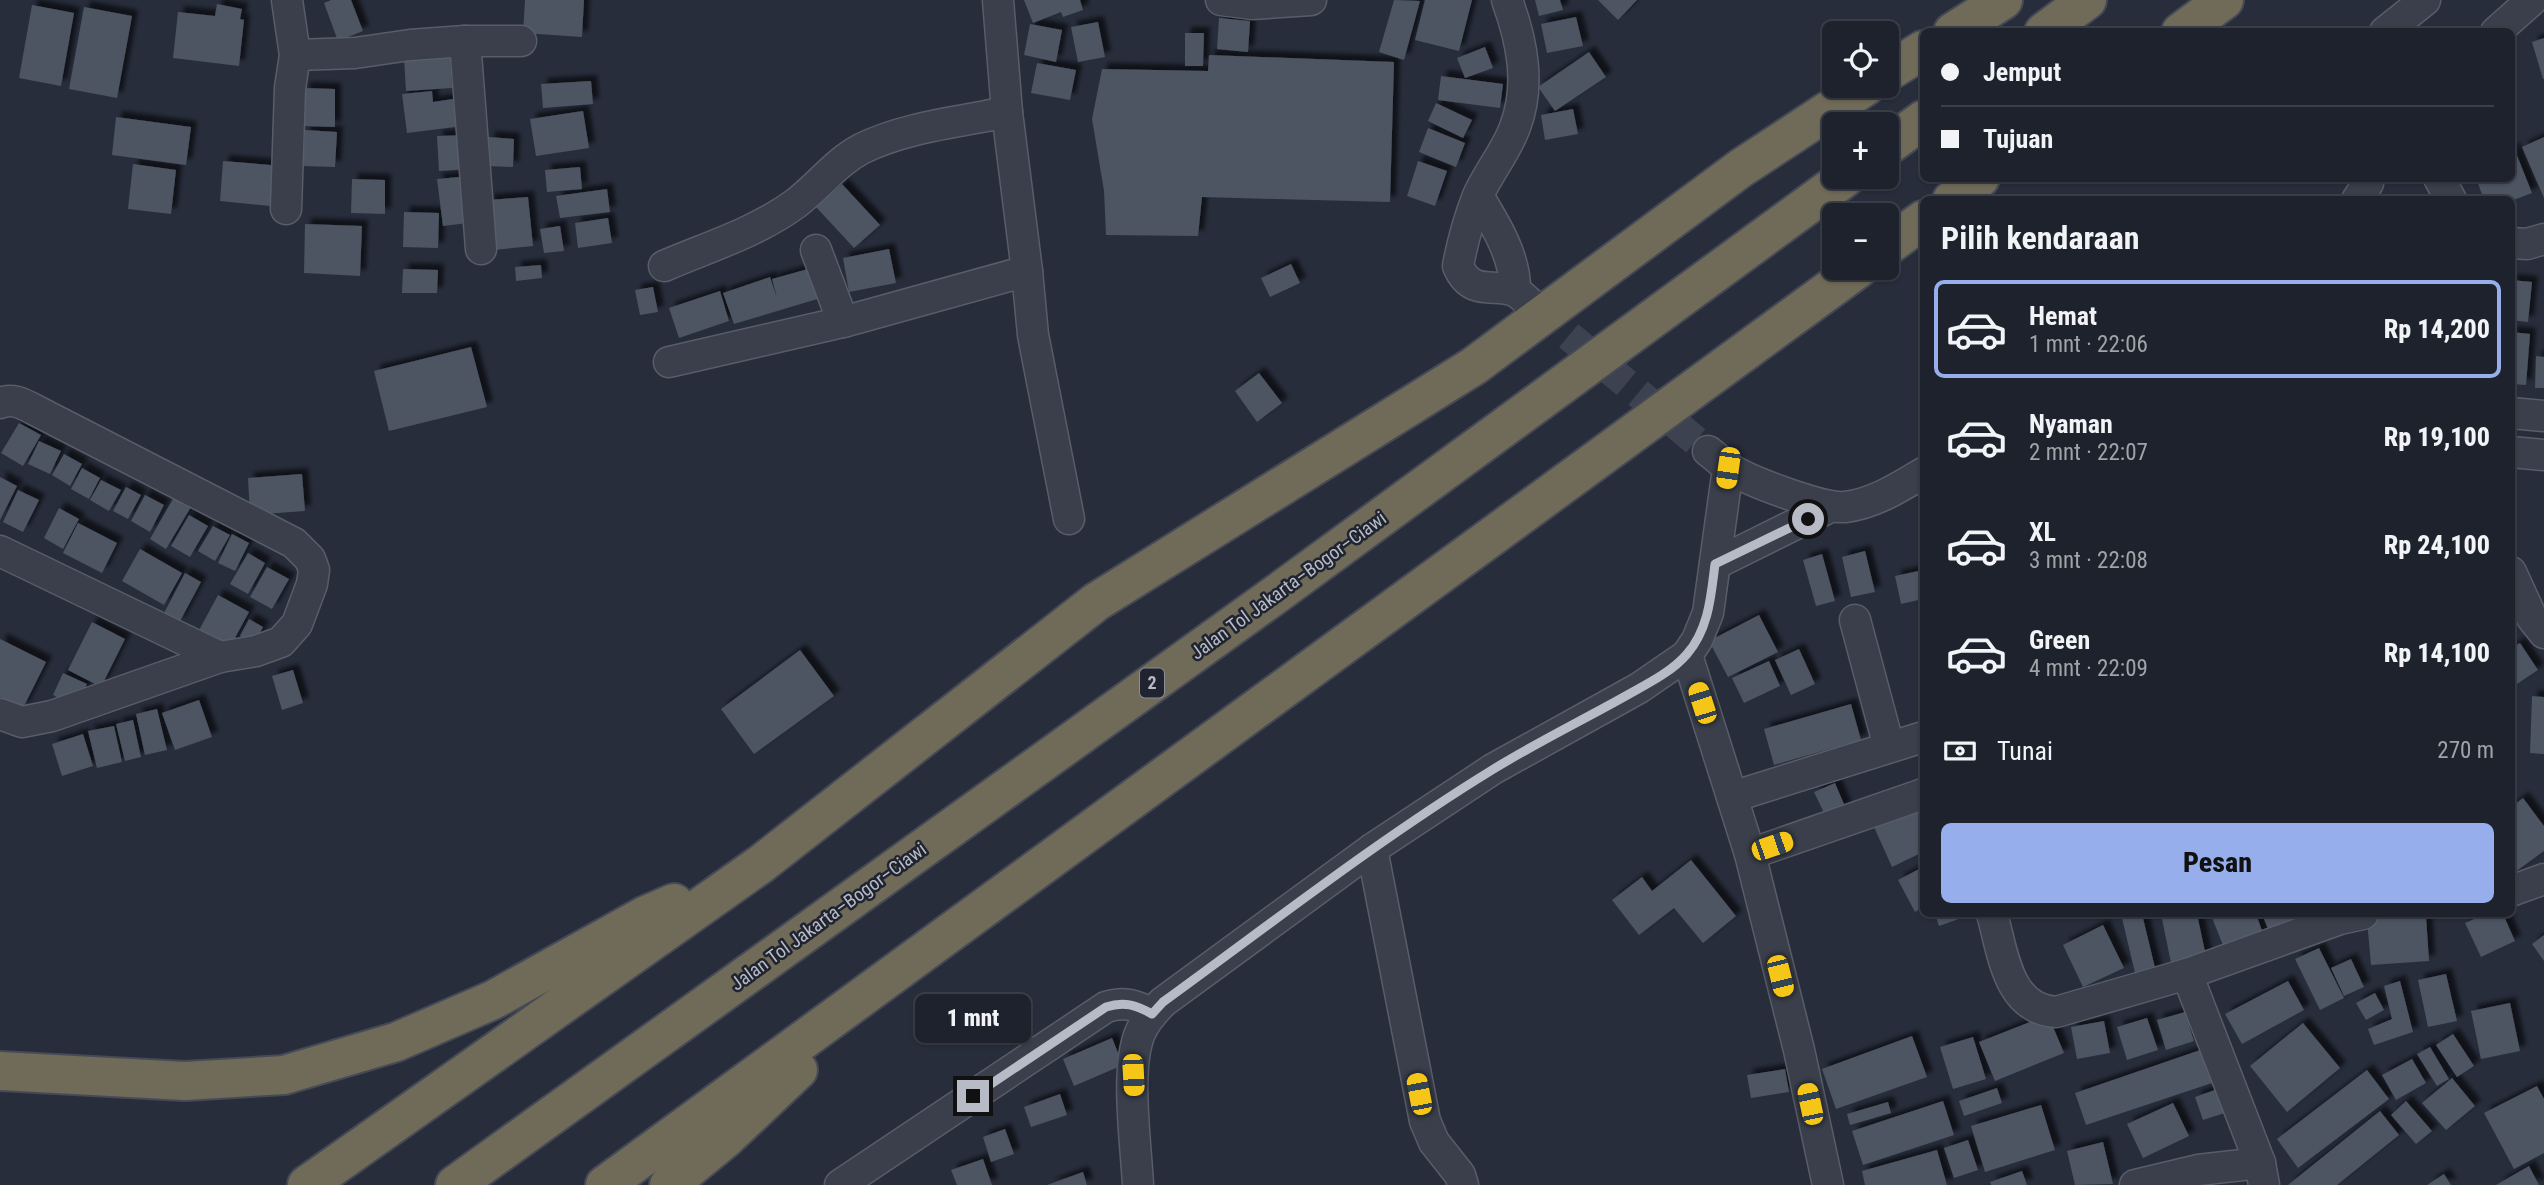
<!DOCTYPE html>
<html lang="id">
<head>
<meta charset="utf-8">
<style>
	:root { --surface:#1d222c; --page:#252a34; --text:#f1f3f6; --muted:#a0a4a9; --line:#3b3f48; --accent:#96aeeb }
	body { margin:0; font-family:"Roboto Condensed",sans-serif; background:var(--page); color:var(--text); height:100vh; display:flex; flex-direction:column; font-size:26px; white-space:nowrap }
	* { box-sizing:border-box; margin:0 }
	p { font-size:23px; color:var(--muted) }
	.icon { flex:none; width:38px; height:38px; fill:none; stroke:currentColor; stroke-width:2; stroke-linecap:round; stroke-linejoin:round }
	.map { position:relative; flex:1; overflow:hidden }
	.details { position:absolute; left:1920px; top:196px; width:595px; height:721px; display:flex; flex-direction:column; background:var(--surface); border-radius:10px; box-shadow:0 2px 5px #0004,0 0 0 2px var(--line) }
	.details>* { flex:none }
	.guide { position:absolute; left:1920px; top:28px; width:595px; height:154px; border-radius:10px; box-shadow:0 2px 5px #0004,0 0 0 2px var(--line); display:grid; align-content:center; height:154px; padding:0 21px; background:var(--surface) }
	.tools { position:absolute; left:1822px; top:21px; display:grid; gap:14px }
	.tools a { display:grid; place-items:center; width:77px; height:77px; border-radius:10px; background:var(--surface); box-shadow:0 2px 5px #0004,0 0 0 2px var(--line); font-size:35px }
	.end { position:absolute; width:32px; height:32px; margin:-16px; border:9px solid #b6bbc6; background:#111; box-shadow:0 0 0 4px #111 }
	.from { border-radius:50% }
	.bubble { position:absolute; height:49px; border-radius:10px; background:var(--surface); box-shadow:0 2px 5px #0004,0 0 0 2px var(--line); font-size:23px; font-weight:800; line-height:49px; text-align:center }
	.car { position:absolute; width:21px; height:42px; margin:-21px -10px; border-radius:9px; box-shadow:0 0 5px 2px #0007; background:linear-gradient(#f5c518 24%,#345 0 40%,#f5c518 0 76%,#345 0 86%,#f5c518 0) }
	.guide b { display:flex; align-items:center; gap:24px; height:66px; font-size:26px }
	.guide b+b { border-top:2px solid var(--line) }
	.guide i { width:18px; height:18px; background:var(--text) }
	ul { padding:0; list-style:none }
	li { display:flex; align-items:center; gap:21px; height:98px; margin:0 14px 10px; padding:0 7px; border:4px solid transparent; border-radius:10px }
	li div { flex:1 }
	li b { display:block; font-size:26px }
	li em { font-style:normal; font-weight:800 }
	li.active { border-color:var(--accent) }
	li>.icon { width:63px; height:63px; stroke-width:1.5 }
	h2 { padding:0 21px; font-size:32px; line-height:84px }
	.pay { display:flex; align-items:center; gap:18px; height:77px; padding:0 21px; font-size:26px }
	.pay p { margin-inline-start:auto }
	.cta { display:flex; gap:14px; margin-top:auto; padding:14px 21px }
	.cta a { flex:1; height:80px; border-radius:10px; background:var(--accent); color:#111; font-size:28px; font-weight:800; line-height:80px; text-align:center }
	.map>svg:first-child { display:block }
	.building { fill:#4d5463; filter:url(#shadow) }
	.lines { fill:none; stroke-linecap:round; stroke-linejoin:round }
	.street-tunnel { stroke:#3c4250; stroke-width:30; stroke-dasharray:30 15; stroke-linecap:butt }
	.street-casing { stroke:#585d69; stroke-width:33 }
	.highway-casing { stroke:#454a56; stroke-width:42 }
	.street { stroke:#3a3f4b; stroke-width:30 }
	.highway { stroke:#706a58; stroke-width:38 }
	.route { stroke:#b6bbc6; stroke-width:9 }
	.labels { text-anchor:middle; stroke-width:5; stroke-linejoin:round; paint-order:stroke }
	.shield { fill:#1f2430; stroke:#898e99; stroke-width:2 }
	.shield-label { font-size:18px; font-weight:bold; fill:#b6bbc6 }
	.street-label { font-size:19px; fill:#b6bbc6; stroke:#1f2430 }
</style>
</head>
<body>
<div class="map">
<svg width="2544" height="1185" viewBox="0 0 2544 1185">
	<defs>
		<filter id="shadow"><feDropShadow dx="6" dy="-6" stdDeviation="2" flood-color="#0009"/></filter>
	</defs>
	<rect width="100%" height="100%" fill="#272d3b"/>
	<g class="building">
		<path d="M331,0H351L363,31L338,41L324,3Z"/>
		<path d="M525,0H584L582,37L523,33Z"/>
		<path d="M1024,0H1080L1083,10L1063,17L1061,12L1033,23Z"/>
		<path d="M1394,0L1420,1L1404,60L1379,52Z"/>
		<path d="M1425,0H1472L1459,51L1415,40Z"/>
		<path d="M1535,0H1560L1563,10L1539,16Z"/>
		<path d="M1598,0H1637L1618,20Z"/>
		<path d="M217,4L242,9L240,19L244,20L239,66L173,58L178,12L215,16Z"/>
		<path d="M32,5L74,13L61,86L19,78Z"/>
		<path d="M84,7L132,16L117,98L69,89Z"/>
		<path d="M1576,17L1583,46L1547,53L1541,24Z"/>
		<path d="M1219,18L1250,21L1248,52L1217,49Z"/>
		<path d="M1098,22L1105,57L1078,62L1071,27Z"/>
		<path d="M1030,24L1062,30L1056,62L1024,55Z"/>
		<path d="M1185,33H1204L1203,66H1185Z"/>
		<path d="M2544,38V79H2543L2532,42Z"/>
		<path d="M1485,47L1493,68L1465,78L1457,58Z"/>
		<path d="M1589,52L1606,77L1555,111L1538,87Z"/>
		<path d="M1209,55L1394,62L1390,202L1202,197L1198,236L1106,235L1104,191L1092,119L1102,69L1208,71Z"/>
		<path d="M450,56L452,88L406,91L404,58Z"/>
		<path d="M1037,63L1076,70L1070,100L1031,93Z"/>
		<path d="M1441,76L1503,84L1500,108L1438,100Z"/>
		<path d="M591,81L593,104L543,108L541,84Z"/>
		<path d="M304,88L335,89V127L303,126Z"/>
		<path d="M432,91L433,102L453,99L454,107L469,105L471,125L407,133L402,94Z"/>
		<path d="M1436,103L1472,120L1463,138L1428,121Z"/>
		<path d="M1573,109L1578,134L1545,140L1541,115Z"/>
		<path d="M583,111L589,148L536,156L530,119Z"/>
		<path d="M116,117L191,127L186,165L112,155Z"/>
		<path d="M1428,128L1465,143L1456,167L1419,152Z"/>
		<path d="M305,130L337,132L335,167L303,166Z"/>
		<path d="M469,135L471,169L439,171L437,136Z"/>
		<path d="M489,137L514,139L513,167L487,166Z"/>
		<path d="M2544,137V198L2522,147Z"/>
		<path d="M2514,148L2532,193L2511,201L2484,200L2476,178H2511V150Z"/>
		<path d="M223,161L283,166L280,207L220,201Z"/>
		<path d="M1418,161L1447,171L1435,206L1407,196Z"/>
		<path d="M133,164L176,170L171,214L128,209Z"/>
		<path d="M580,167L582,189L547,192L545,170Z"/>
		<path d="M470,176L476,222L443,226L437,179Z"/>
		<path d="M352,179L385,180V214L351,213Z"/>
		<path d="M842,184L880,225L854,248L816,207Z"/>
		<path d="M607,189L610,212L560,218L556,196Z"/>
		<path d="M528,197L533,246L493,250L488,200Z"/>
		<path d="M404,212L439,213L438,248L403,247Z"/>
		<path d="M608,218L612,243L578,248L575,223Z"/>
		<path d="M305,224L362,226L360,276L304,273Z"/>
		<path d="M560,226L564,251L544,253L540,229Z"/>
		<path d="M889,249L896,283L849,292L843,258Z"/>
		<path d="M1291,264L1300,283L1270,297L1261,278Z"/>
		<path d="M541,265L542,278L516,281L515,267Z"/>
		<path d="M815,267L824,297L734,324L723,293L770,277L777,298L772,279Z"/>
		<path d="M403,269L438,270L437,293H402Z"/>
		<path d="M2511,280L2532,282L2528,322L2511,320Z"/>
		<path d="M653,287L658,312L640,315L635,290Z"/>
		<path d="M720,291L729,321L679,338L669,308Z"/>
		<path d="M2511,332L2530,334L2526,385L2511,384Z"/>
		<path d="M471,347L487,407L389,431L374,371Z"/>
		<path d="M2536,356L2544,357V388H2535Z"/>
		<path d="M1259,373L1282,403L1257,422L1235,391Z"/>
		<path d="M19,423L41,435L23,466L1,453Z"/>
		<path d="M39,441L61,451L50,474L28,464Z"/>
		<path d="M64,454L82,464L70,486L52,475Z"/>
		<path d="M82,468L100,478L89,499L71,489Z"/>
		<path d="M302,474L305,511L250,515L248,478Z"/>
		<path d="M0,477L17,486L0,520Z"/>
		<path d="M101,480L121,490L109,511L90,500Z"/>
		<path d="M126,487L141,495L128,519L113,511Z"/>
		<path d="M18,490L39,500L23,532L3,522Z"/>
		<path d="M145,495L164,505L150,532L131,521Z"/>
		<path d="M174,497L191,507L166,549L150,539Z"/>
		<path d="M59,508L79,519L63,549L44,538Z"/>
		<path d="M189,515L208,526L190,557L171,546Z"/>
		<path d="M78,523L117,543L102,573L63,553Z"/>
		<path d="M213,526L230,535L215,561L198,551Z"/>
		<path d="M232,534L249,543L235,571L218,563Z"/>
		<path d="M140,549L182,573L164,605L122,581Z"/>
		<path d="M1865,551L1875,592L1851,597L1842,557Z"/>
		<path d="M248,553L265,563L248,594L230,584Z"/>
		<path d="M1822,554L1835,601L1816,606L1803,560Z"/>
		<path d="M267,567L289,579L272,609L250,597Z"/>
		<path d="M1923,570V599L1901,604L1895,576Z"/>
		<path d="M185,573L201,582L179,623L163,615Z"/>
		<path d="M218,595L249,612L229,649L198,632Z"/>
		<path d="M1759,615L1778,652L1728,677L1709,641Z"/>
		<path d="M249,619L263,627L255,643L240,636Z"/>
		<path d="M92,622L125,639L101,687L68,670Z"/>
		<path d="M0,639L46,662L23,708L0,697Z"/>
		<path d="M2520,643L2538,670L2514,686L2511,682V648Z"/>
		<path d="M1799,649L1815,684L1791,695L1775,660Z"/>
		<path d="M800,650L834,696L754,754L721,709Z"/>
		<path d="M1769,661L1780,686L1744,703L1732,678Z"/>
		<path d="M293,670L303,703L282,710L272,676Z"/>
		<path d="M63,673L87,684L76,707L53,695Z"/>
		<path d="M2532,696L2544,697V754L2530,753Z"/>
		<path d="M199,700L212,737L175,750L162,713Z"/>
		<path d="M1851,704L1861,740L1774,765L1764,729Z"/>
		<path d="M157,709L167,750L145,755L136,714Z"/>
		<path d="M133,720L141,757L125,761L116,724Z"/>
		<path d="M114,726L122,762L97,768L88,731Z"/>
		<path d="M83,734L93,766L62,776L52,744Z"/>
		<path d="M1835,783L1846,809L1826,817L1814,792Z"/>
		<path d="M2523,798L2544,826V851L2511,875V807Z"/>
		<path d="M1923,805V852L1892,867L1874,827Z"/>
		<path d="M1691,860L1736,916L1703,943L1674,908L1639,935L1612,900L1642,877L1652,891Z"/>
		<path d="M1923,867V907L1915,912L1898,880Z"/>
		<path d="M1935,914H1973L1939,926Z"/>
		<path d="M2121,914H2142L2156,972L2136,977Z"/>
		<path d="M2161,914H2197L2207,961L2172,968Z"/>
		<path d="M2214,914H2256L2265,939L2226,953L2211,915Z"/>
		<path d="M2262,914H2295L2301,929L2272,939Z"/>
		<path d="M2486,914H2503L2515,941L2481,957L2465,923Z"/>
		<path d="M2426,916L2429,961L2371,965L2367,920Z"/>
		<path d="M2103,925L2124,968L2083,987L2063,945Z"/>
		<path d="M2544,935V961L2532,944Z"/>
		<path d="M2319,948L2344,998L2320,1010L2295,959Z"/>
		<path d="M2351,959L2364,987L2344,996L2331,968Z"/>
		<path d="M2446,974L2457,1021L2428,1027L2418,980Z"/>
		<path d="M2288,981L2304,1010L2242,1044L2225,1014Z"/>
		<path d="M2400,981L2413,1032L2374,1045L2368,1029L2392,1019L2384,986Z"/>
		<path d="M2375,993L2384,1010L2366,1020L2356,1003Z"/>
		<path d="M2510,1003L2520,1051L2481,1059L2471,1011Z"/>
		<path d="M2185,1012L2194,1041L2166,1050L2157,1020Z"/>
		<path d="M2048,1015L2064,1053L1995,1081L1979,1042Z"/>
		<path d="M2147,1018L2158,1050L2127,1060L2117,1027Z"/>
		<path d="M2104,1021L2110,1053L2077,1059L2071,1027Z"/>
		<path d="M2303,1023L2340,1068L2287,1112L2250,1066Z"/>
		<path d="M2453,1034L2474,1066L2457,1077L2436,1045Z"/>
		<path d="M1912,1036L1927,1077L1836,1109L1822,1069Z"/>
		<path d="M1973,1037L1986,1079L1953,1089L1940,1047Z"/>
		<path d="M1112,1038L1123,1065L1074,1086L1063,1059Z"/>
		<path d="M2209,1047L2221,1080L2086,1125L2075,1093Z"/>
		<path d="M2430,1047L2449,1079L2437,1086L2417,1054Z"/>
		<path d="M2412,1059L2426,1083L2396,1100L2382,1075Z"/>
		<path d="M1785,1069L1789,1092L1751,1098L1747,1075Z"/>
		<path d="M2367,1070L2389,1099L2298,1168L2277,1139Z"/>
		<path d="M2452,1078L2475,1106L2446,1130L2422,1103Z"/>
		<path d="M2537,1086L2544,1099V1153L2514,1169L2484,1113Z"/>
		<path d="M2223,1087L2231,1111L2203,1120L2195,1097Z"/>
		<path d="M1997,1088L2002,1103L1964,1116L1959,1101Z"/>
		<path d="M1060,1094L1067,1115L1031,1127L1024,1107Z"/>
		<path d="M1943,1101L1954,1135L1863,1165L1852,1131Z"/>
		<path d="M2406,1101L2432,1131L2416,1144L2391,1115Z"/>
		<path d="M1888,1102L1891,1113L1850,1125L1847,1114Z"/>
		<path d="M2173,1103L2189,1136L2143,1158L2127,1124Z"/>
		<path d="M2041,1105L2055,1150L1985,1172L1971,1126Z"/>
		<path d="M2380,1111L2399,1135L2363,1164L2337,1185H2288Z"/>
		<path d="M1005,1129L1014,1154L991,1162L983,1137Z"/>
		<path d="M1968,1140L1978,1170L1954,1178L1944,1148Z"/>
		<path d="M2103,1142L2113,1184L2075,1185L2067,1151Z"/>
		<path d="M1937,1150L1947,1185H1865L1862,1171Z"/>
		<path d="M983,1159L992,1185H957L951,1170Z"/>
		<path d="M2529,1166L2539,1185H2496Z"/>
		<path d="M2022,1171L2027,1185H1991L1990,1182Z"/>
		<path d="M1083,1172L1087,1185H1047Z"/>
		<path d="M2444,1174L2451,1185H2427Z"/>
	</g>
	<g class="lines">
		<path class="street-tunnel" d="M1534,307L1708,451"/>
		<g class="street-casing">
			<g id="street">
				<path d="M998,0L1007,112L1027,271L1033,335L1069,519"/>
				<path d="M1221,0L1252,4L1311,0"/>
				<path d="M1507,0C1522,41 1531,85 1515,127C1506,152 1487,174 1477,198C1469,219 1462,244 1458,266C1472,299 1497,281 1516,292C1522,295 1528,302 1534,307"/>
				<path d="M2385,32L2425,0"/>
				<path d="M2496,32L2532,0"/>
				<path d="M465,41L481,249"/>
				<path d="M295,55L355,53L410,45L465,41H521"/>
				<path d="M2439,178L2451,200"/>
				<path d="M1478,196C1495,224 1516,257 1515,291"/>
				<path d="M2357,200L2368,183L2369,178"/>
				<path d="M286,209L290,88L295,55L287,0"/>
				<path d="M2511,243L2527,244L2544,239"/>
				<path d="M816,250L843,322"/>
				<path d="M664,266C708,247 755,233 795,204C818,187 835,163 861,149C905,127 959,122 1007,112"/>
				<path d="M669,362L843,322L1027,271"/>
				<path d="M0,403C12,398 22,403 33,409L294,543L310,559L314,570L312,584L297,624L281,642L256,651L220,657L52,716L22,722L0,714"/>
				<path d="M2511,413L2544,416"/>
				<path d="M1708,451C1715,456 1722,463 1729,468C1748,481 1823,509 1845,507C1873,504 1900,487 1923,473"/>
				<path d="M2511,452L2544,455"/>
				<path d="M0,551L220,657"/>
				<path d="M1715,564L1830,507"/>
				<path d="M2511,572L2532,618L2544,633"/>
				<path d="M1855,620L1889,747"/>
				<path d="M1687,655L1750,854L1799,1050L1828,1185"/>
				<path d="M1732,797L1923,737"/>
				<path d="M1372,849L1425,1121L1434,1142L1460,1175L1463,1185"/>
				<path d="M1750,854L1923,794"/>
				<path d="M2511,891L2544,879"/>
				<path d="M1992,914C2003,952 2007,1009 2056,1012L2187,974L2340,919L2363,914"/>
				<path d="M2187,974L2260,1163L2264,1185"/>
				<path d="M840,1185L1106,1007C1124,1001 1136,1005 1152,1014"/>
				<path d="M1138,1185C1136,1144 1125,1069 1140,1033C1145,1021 1154,1011 1163,1002L1372,849L1493,769L1639,688L1687,655L1697,640L1708,613L1728,468"/>
				<path d="M2135,1185L2198,1170L2260,1163"/>
			</g>
		</g>
		<g class="highway-casing">
			<g id="highway">
				<path d="M1953,32L2003,0"/>
				<path d="M2044,32L2087,0"/>
				<path d="M2181,32L2224,0"/>
				<path d="M1886,73L1923,50"/>
				<path d="M1886,147L1923,120"/>
				<path d="M1952,200L1980,178"/>
				<path d="M1886,247L1923,220"/>
				<path d="M0,1071L185,1081L284,1075L396,1042L493,1000L644,916L674,903"/>
				<path d="M307,1185L761,864L1096,602L1474,366L1741,168L1866,86"/>
				<path d="M455,1185L1275,595L1846,177"/>
				<path d="M605,1185L1859,268"/>
				<path d="M669,1185L726,1138L798,1070"/>
			</g>
		</g>
		<use href="#street" class="street"/>
		<use href="#highway" class="highway"/>
	</g>
	<g class="lines">
		<path class="route" d="M973,1096L1106,1007C1124,1001 1136,1005 1152,1014L1163,1002C1272,923 1378,840 1492,770C1534,744 1579,722 1622,698C1643,686 1671,673 1687,654C1709,629 1711,595 1715,564L1808,519"/>
	</g>
	<g class="labels">
		<rect class="shield" x="1140" y="668.5" width="24" height="29" rx="5"/>
		<g class="shield-label">
			<text x="1152" y="689">2</text>
		</g>
		<g class="street-label">
			<text transform="translate(1288 585) rotate(-36)" y="7">Jalan Tol Jakarta–Bogor–Ciawi</text>
			<text transform="translate(828 916) rotate(-36)" y="7">Jalan Tol Jakarta–Bogor–Ciawi</text>
		</g>
	</g>
</svg>
<div class="tools">
<a><svg class="icon" aria-label="locate" viewBox="0 0 24 24"><circle cx="12" cy="12" r="6"/><path d="M12 2v4M12 18v4M2 12h4M18 12h4"/></svg></a>
<a>+</a>
<a>−</a>
</div>
<i class="end from" style="left:1808px;top:519px"></i>
<i class="end" style="left:973px;top:1096px"></i>
<div class="bubble" style="left:915px;top:994px;width:116px">1 mnt</div>
<i class="car" style="left:1728px;top:468px;rotate:188deg"></i>
<i class="car" style="left:1702px;top:703px;rotate:342deg"></i>
<i class="car" style="left:1772px;top:846px;rotate:71deg"></i>
<i class="car" style="left:1780px;top:976px;rotate:166deg"></i>
<i class="car" style="left:1133px;top:1075px;rotate:177deg"></i>
<i class="car" style="left:1419px;top:1094px;rotate:349deg"></i>
<i class="car" style="left:1810px;top:1104px;rotate:348deg"></i>
<div class="guide">
<b><i class="from"></i>Jemput</b>
<b><i></i>Tujuan</b>
</div>
<section class="details">
<h2>Pilih kendaraan</h2>
<ul>
<li class="active"><svg class="icon" aria-label="car" viewBox="0 0 24 24"><path d="M5 17H2v-5l4-1 3-4h7l3 4 3 1v5h-3M9 17h6M6 11h13"/><circle cx="7" cy="17" r="2"/><circle cx="17" cy="17" r="2"/></svg><div><b>Hemat</b><p>1 mnt · 22:06</p></div><em>Rp 14,200</em></li>
<li><svg class="icon" aria-label="car" viewBox="0 0 24 24"><path d="M5 17H2v-5l4-1 3-4h7l3 4 3 1v5h-3M9 17h6M6 11h13"/><circle cx="7" cy="17" r="2"/><circle cx="17" cy="17" r="2"/></svg><div><b>Nyaman</b><p>2 mnt · 22:07</p></div><em>Rp 19,100</em></li>
<li><svg class="icon" aria-label="car" viewBox="0 0 24 24"><path d="M5 17H2v-5l4-1 3-4h7l3 4 3 1v5h-3M9 17h6M6 11h13"/><circle cx="7" cy="17" r="2"/><circle cx="17" cy="17" r="2"/></svg><div><b>XL</b><p>3 mnt · 22:08</p></div><em>Rp 24,100</em></li>
<li><svg class="icon" aria-label="car" viewBox="0 0 24 24"><path d="M5 17H2v-5l4-1 3-4h7l3 4 3 1v5h-3M9 17h6M6 11h13"/><circle cx="7" cy="17" r="2"/><circle cx="17" cy="17" r="2"/></svg><div><b>Green</b><p>4 mnt · 22:09</p></div><em>Rp 14,100</em></li>
</ul>
<div class="pay"><svg class="icon" aria-label="cash" viewBox="0 0 24 24"><path d="M3 7h18v10H3z"/><circle cx="12" cy="12" r="2"/></svg>Tunai<p>270 m</p></div>
<div class="cta"><a>Pesan</a></div>
</section>
</div>
</body>
</html>
